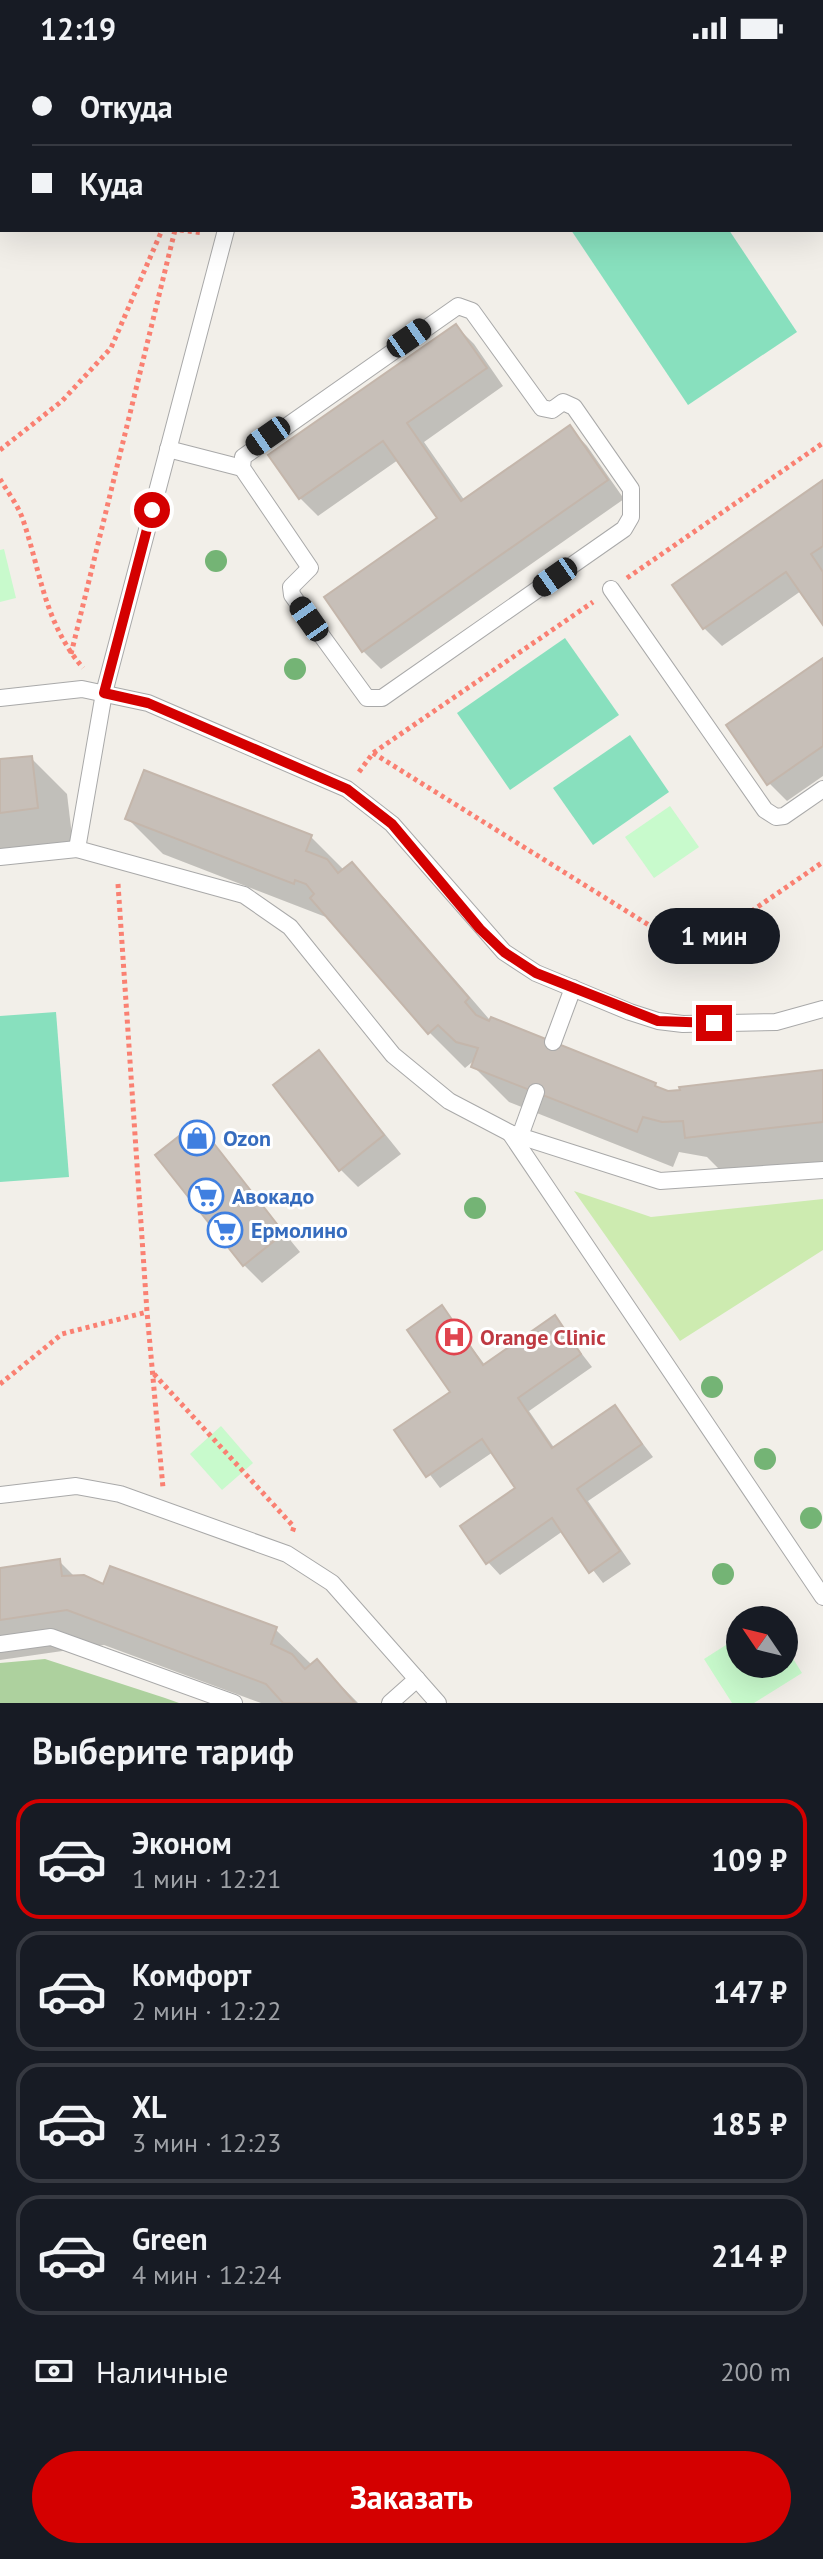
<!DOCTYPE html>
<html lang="ru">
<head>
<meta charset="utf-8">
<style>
	:root { --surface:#171b24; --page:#242831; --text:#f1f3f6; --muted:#9ea1a6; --line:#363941; --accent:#d40000 }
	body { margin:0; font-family:"PT Sans",sans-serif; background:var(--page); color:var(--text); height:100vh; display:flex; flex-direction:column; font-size:30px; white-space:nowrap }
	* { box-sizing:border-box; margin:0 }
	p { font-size:26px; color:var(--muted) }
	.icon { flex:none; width:44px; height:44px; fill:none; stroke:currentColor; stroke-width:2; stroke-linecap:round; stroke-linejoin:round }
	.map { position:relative; height:1647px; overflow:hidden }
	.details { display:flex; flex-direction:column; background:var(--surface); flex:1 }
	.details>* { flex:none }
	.top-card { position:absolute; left:0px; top:0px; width:824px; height:176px; box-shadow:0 8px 32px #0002; display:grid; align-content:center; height:176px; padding:0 32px; background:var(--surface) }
	.needle { width:52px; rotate:305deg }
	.buttons { position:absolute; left:726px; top:1550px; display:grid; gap:16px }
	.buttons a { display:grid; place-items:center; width:72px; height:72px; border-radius:50%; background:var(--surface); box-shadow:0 8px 32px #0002; font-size:40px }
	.end { position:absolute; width:36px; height:36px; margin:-18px; border:10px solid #d40000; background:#fff; box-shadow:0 0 0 4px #fff }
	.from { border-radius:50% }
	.bubble { position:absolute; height:56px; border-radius:28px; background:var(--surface); box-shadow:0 8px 32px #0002; font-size:26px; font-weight:700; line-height:56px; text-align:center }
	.car { position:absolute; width:24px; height:48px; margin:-24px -12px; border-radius:10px; box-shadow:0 0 6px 2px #0007; background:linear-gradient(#222 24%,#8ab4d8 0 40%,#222 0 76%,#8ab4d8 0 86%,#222 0) }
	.top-card b { display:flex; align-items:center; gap:28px; height:76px; font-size:30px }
	.top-card b+b { border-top:2px solid var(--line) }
	.top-card i { width:20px; height:20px; background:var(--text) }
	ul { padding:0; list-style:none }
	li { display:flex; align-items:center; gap:24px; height:120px; margin:0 16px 12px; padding:0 16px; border:4px solid var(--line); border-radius:24px }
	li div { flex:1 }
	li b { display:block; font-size:30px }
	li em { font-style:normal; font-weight:700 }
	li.on { border-color:var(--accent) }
	li>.icon { width:72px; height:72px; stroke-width:1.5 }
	h2 { padding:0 32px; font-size:36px; line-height:96px }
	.pay { display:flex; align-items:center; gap:20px; height:88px; padding:0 32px; font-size:30px }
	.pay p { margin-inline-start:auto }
	.cta { display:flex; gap:16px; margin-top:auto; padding:16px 32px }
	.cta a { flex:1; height:92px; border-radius:48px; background:var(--accent); color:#fff; font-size:32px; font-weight:700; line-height:92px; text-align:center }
	.status { display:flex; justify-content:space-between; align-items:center; height:56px; padding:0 40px; background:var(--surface); direction:ltr }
	.status svg { height:22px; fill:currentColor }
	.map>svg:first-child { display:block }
	.grass { fill:#cdebb0 }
	.forest { fill:#add19e }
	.park { fill:#c8facc }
	.pitch { fill:#88e0be }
	.shadow { fill:#0003 }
	.building { fill:#c7bfb8; stroke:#c4b6ab; stroke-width:2 }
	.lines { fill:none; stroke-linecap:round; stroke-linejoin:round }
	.service-casing { stroke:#a9a9a9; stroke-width:18 }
	.path { stroke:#fa8072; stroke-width:5; stroke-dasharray:4 4; stroke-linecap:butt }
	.service { stroke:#fff; stroke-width:16 }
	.tree { fill:#74b475 }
	.route { stroke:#d40000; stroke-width:10 }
	.labels { text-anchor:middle; stroke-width:6; stroke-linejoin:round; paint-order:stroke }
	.shop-label { font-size:22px; font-weight:bold; fill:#366cbe; stroke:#fff; text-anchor:start }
	.health-label { font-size:22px; font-weight:bold; fill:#be3a42; stroke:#fff; text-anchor:start }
</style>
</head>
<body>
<div class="status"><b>12:19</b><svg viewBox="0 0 49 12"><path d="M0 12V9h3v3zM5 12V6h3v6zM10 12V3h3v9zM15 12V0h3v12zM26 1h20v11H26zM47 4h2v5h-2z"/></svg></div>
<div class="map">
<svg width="823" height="1647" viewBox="0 0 823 1647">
	<rect width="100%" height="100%" fill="#f2efe9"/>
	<path class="grass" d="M574,1135L651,1161L823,1143V1194L680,1285Z"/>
	<path class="forest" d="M45,1603L165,1642L179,1647H0V1607Z"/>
	<g class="park">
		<path d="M4,493L16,542L0,546V494Z"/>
		<path d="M670,750L699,791L654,822L625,781Z"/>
		<path d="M221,1370L253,1407L222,1434L190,1398Z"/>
		<path d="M740,1580V1608H784V1588L802,1617L754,1647H732L704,1603Z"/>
	</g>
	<g class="pitch">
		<path d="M571,174H729L797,276L688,349Z"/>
		<path d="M565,582L619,659L510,734L457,657Z"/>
		<path d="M630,679L669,736L593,789L553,732Z"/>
		<path d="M56,956L69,1121L0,1126V960Z"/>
	</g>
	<g class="shadow">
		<path d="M0,6L2,7V84L0,83Z"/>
		<path d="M456,270L474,288L503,330L424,386L465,445L570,372L587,390L624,443L381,613L363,595L326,542L440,463L398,404L318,460L300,442Z"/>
		<path d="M823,427V566L801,535L722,590L704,572L675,530Z"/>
		<path d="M823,604V720L787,745L769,727Z"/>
		<path d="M31,702L67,738L73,788L0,796V705Z"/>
		<path d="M127,762L311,781L345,815L351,809L387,845L489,963L655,1029L668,1038L823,1016V1106L723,1117L707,1101L679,1096L673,1111L509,1046L473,1010L476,1003L465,1012L429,976L331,863L163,798Z"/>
		<path d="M319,996L401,1098L358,1131L340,1113Z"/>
		<path d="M196,1069L300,1196L262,1227L244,1209Z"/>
		<path d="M442,1252L485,1309L554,1262L592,1311L529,1355L555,1393L615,1351L653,1401L588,1445L631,1508L603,1527L563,1475L500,1519L488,1506L518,1432L493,1396L440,1432L397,1375L452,1337Z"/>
		<path d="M59,1505L75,1521L104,1531L275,1573L312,1609L317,1605L358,1647H261L104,1589L0,1604V1514Z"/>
	</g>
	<g class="building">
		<path d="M0,4L2,5V62L0,61Z"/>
		<path d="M456,268L487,312L407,367L461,445L570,369L608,424L362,596L324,541L437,462L383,385L299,443L268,399Z"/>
		<path d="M823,424V490L811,498L823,516V569L786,516L703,573L672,529Z"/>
		<path d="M823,602V690L767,729L726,669Z"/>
		<path d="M32,700L38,752L0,757V703Z"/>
		<path d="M144,714L312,779L306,795L327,803L338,817L352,806L469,942L465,946L476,959L489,965L491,961L656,1027L655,1030L668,1035L680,1034L679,1031L823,1014V1066L685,1082L683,1065L662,1066L643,1061L637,1076L471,1011L478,992L456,986L438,969L428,978L310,842L314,838L306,828L295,824L294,828L125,763Z"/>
		<path d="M319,994L384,1079L339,1115L273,1029Z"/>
		<path d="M197,1066L284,1177L243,1210L155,1099Z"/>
		<path d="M442,1249L483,1309L555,1259L581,1298L518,1342L552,1392L615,1349L642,1388L577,1433L620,1495L589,1517L552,1462L486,1508L460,1470L515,1432L482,1383L426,1421L394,1374L450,1336L407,1274Z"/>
		<path d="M60,1503L62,1520L84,1519L103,1528L110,1510L277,1571L271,1588L292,1598L305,1613L317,1603L355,1647H283L266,1628L67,1554L0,1564V1512Z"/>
	</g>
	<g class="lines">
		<g class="service-casing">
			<g id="service">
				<path d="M145,0L152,2"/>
				<path d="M261,2V0"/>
				<path d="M0,103H2"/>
				<path d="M226,174L104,637L77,793L244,839L290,871L393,999L449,1045L510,1077L660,1125L823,1114"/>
				<path d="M458,250L472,255L542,352L552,354L563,346L574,351L631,433V461L624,473L382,642H367L292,539L291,531L310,512L242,412L243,401Z"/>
				<path d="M168,393L242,412"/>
				<path d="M611,533L765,754L776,761L784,760L823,733"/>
				<path d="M0,642L82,633L148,647L347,733L392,768L504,896L536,917L630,956L658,965L683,968L776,966L823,953"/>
				<path d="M0,801L77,793"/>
				<path d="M553,986L573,932"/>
				<path d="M510,1077L823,1541"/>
				<path d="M520,1080L536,1036"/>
				<path d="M0,1439L76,1430L120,1438L287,1498L332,1527L438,1647"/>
				<path d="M0,1588L51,1581L234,1647"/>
				<path d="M390,1647L417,1623"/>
			</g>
		</g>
		<g class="path">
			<path d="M211,2V0"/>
			<path d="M180,174L203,177"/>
			<path d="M0,394L62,345L111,292L162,174"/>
			<path d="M0,423C7,435 17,448 22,461C41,515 43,565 83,612"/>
			<path d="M627,522L823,387"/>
			<path d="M71,598L175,174"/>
			<path d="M373,697L692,896L823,806"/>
			<path d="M359,716L373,697L593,546"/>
			<path d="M118,828L147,1256L163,1432"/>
			<path d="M154,1318L294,1471L292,1477"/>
			<path d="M0,1328L62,1278L147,1256"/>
		</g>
		<use href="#service" class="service"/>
	</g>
	<g class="tree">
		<circle cx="216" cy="505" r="11"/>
		<circle cx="295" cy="613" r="11"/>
		<circle cx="475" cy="1152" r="11"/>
		<circle cx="712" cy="1331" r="11"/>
		<circle cx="765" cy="1403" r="11"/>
		<circle cx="811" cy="1462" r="11"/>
		<circle cx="723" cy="1518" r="11"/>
	</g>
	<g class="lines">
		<path class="route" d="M152,454L104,637L148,647L347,733L392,768L480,873L504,896L536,917L658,965L714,967"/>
	</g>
	<defs>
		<g id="shop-ring" transform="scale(1.8)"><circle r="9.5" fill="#fff" stroke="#3f7fe0" stroke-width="1.5"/><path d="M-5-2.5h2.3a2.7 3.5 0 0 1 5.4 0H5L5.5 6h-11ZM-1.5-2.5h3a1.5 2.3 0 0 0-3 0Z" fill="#3f7fe0"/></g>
		<g id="supermarket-ring" transform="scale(1.8)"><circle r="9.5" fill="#fff" stroke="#3f7fe0" stroke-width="1.5"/><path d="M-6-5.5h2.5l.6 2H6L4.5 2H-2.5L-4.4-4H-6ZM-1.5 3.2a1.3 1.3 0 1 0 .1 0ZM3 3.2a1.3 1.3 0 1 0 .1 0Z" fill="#3f7fe0"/></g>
		<g id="hospital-ring" transform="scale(1.8)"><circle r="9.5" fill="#fff" stroke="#e0444e" stroke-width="1.5"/><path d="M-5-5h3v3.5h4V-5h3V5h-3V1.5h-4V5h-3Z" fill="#e0444e"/></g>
	</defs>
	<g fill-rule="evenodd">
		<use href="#shop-ring" x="197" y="1082"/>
		<use href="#supermarket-ring" x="206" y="1140"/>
		<use href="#supermarket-ring" x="225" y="1174"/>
		<use href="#hospital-ring" x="454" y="1281"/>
	</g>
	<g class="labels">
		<g class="shop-label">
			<text x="223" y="1090">Ozon</text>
			<text x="232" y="1148">Авокадо</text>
			<text x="251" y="1182">Ермолино</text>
		</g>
		<g class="health-label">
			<text x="480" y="1289">Orange Clinic</text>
		</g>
	</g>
</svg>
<div class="buttons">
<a><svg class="needle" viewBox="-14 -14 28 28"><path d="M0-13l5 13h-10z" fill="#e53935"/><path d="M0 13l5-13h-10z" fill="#9ea1a6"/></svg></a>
</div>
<i class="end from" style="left:152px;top:454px"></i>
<i class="end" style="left:714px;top:967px"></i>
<div class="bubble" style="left:648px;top:852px;width:132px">1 мин</div>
<i class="car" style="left:409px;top:282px;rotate:55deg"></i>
<i class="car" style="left:268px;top:380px;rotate:235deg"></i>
<i class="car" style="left:555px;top:521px;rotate:235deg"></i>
<i class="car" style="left:309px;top:563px;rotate:325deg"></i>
<div class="top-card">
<b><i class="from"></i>Откуда</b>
<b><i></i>Куда</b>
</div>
</div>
<section class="details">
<h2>Выберите тариф</h2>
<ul>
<li class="on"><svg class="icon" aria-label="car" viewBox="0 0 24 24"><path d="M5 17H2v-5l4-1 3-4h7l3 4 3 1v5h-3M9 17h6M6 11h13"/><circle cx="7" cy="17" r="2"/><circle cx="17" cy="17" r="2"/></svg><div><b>Эконом</b><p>1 мин · 12:21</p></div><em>109 ₽</em></li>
<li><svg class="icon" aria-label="car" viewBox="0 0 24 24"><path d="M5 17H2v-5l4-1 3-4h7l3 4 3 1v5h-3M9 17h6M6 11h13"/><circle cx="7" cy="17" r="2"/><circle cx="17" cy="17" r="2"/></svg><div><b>Комфорт</b><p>2 мин · 12:22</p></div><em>147 ₽</em></li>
<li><svg class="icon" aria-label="car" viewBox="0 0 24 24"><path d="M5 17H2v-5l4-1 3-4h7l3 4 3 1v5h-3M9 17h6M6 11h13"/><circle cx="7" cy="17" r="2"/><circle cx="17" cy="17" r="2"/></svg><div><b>XL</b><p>3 мин · 12:23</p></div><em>185 ₽</em></li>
<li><svg class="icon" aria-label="car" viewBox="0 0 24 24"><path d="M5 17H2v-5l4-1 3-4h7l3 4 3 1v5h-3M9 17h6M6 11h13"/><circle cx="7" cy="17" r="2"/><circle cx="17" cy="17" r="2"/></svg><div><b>Green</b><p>4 мин · 12:24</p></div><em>214 ₽</em></li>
</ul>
<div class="pay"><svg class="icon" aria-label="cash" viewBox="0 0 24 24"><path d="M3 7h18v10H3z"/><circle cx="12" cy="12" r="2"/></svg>Наличные<p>200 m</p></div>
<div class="cta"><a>Заказать</a></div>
</section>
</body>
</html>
